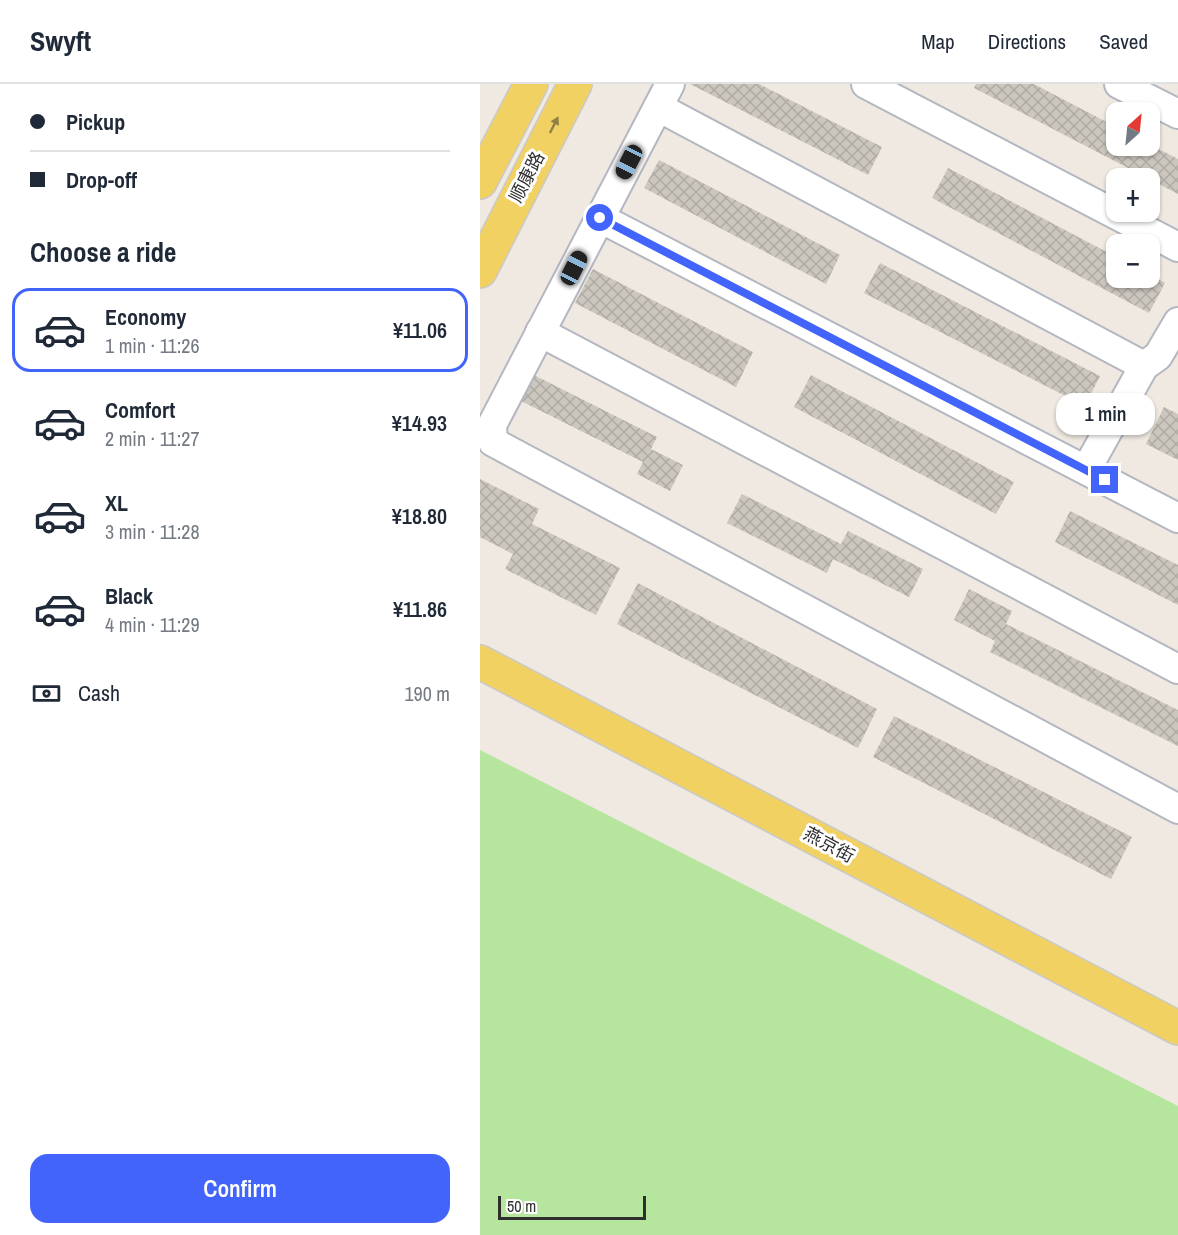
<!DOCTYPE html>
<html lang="en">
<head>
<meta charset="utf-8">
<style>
	:root { --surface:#fff; --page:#f6f6f7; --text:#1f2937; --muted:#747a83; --line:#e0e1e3; --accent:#4264fb }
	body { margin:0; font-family:"Archivo Narrow","Noto Sans SC",sans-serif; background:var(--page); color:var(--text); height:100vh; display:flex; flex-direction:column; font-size:22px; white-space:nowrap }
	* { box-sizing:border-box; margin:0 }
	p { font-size:20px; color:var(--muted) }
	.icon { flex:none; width:33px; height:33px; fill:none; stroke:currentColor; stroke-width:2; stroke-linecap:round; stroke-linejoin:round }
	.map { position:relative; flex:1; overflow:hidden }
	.panel { display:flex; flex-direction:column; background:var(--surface); width:480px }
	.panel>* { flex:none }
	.hud { display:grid; align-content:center; height:132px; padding:0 30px; background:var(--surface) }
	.needle { width:39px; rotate:27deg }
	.buttons { position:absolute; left:626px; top:18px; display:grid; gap:12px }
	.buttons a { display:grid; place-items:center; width:54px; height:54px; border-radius:12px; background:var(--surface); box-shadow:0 2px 4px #0004; font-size:30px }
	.scale { position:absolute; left:18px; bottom:15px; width:148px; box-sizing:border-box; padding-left:6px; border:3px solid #2e2e2e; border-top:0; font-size:16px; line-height:21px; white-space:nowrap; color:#2e2e2e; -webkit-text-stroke:4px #fff; paint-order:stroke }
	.end { position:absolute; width:27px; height:27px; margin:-14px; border:8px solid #4264fb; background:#fff; box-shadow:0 0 0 3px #fff }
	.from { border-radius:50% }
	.bubble { position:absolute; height:42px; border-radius:18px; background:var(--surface); box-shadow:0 2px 4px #0004; font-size:20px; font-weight:600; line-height:42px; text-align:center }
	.car { position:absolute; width:18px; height:36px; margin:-18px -9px; border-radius:8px; box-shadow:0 0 4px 2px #0007; background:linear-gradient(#222 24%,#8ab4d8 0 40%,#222 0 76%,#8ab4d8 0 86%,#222 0) }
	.hud b { display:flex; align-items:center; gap:21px; height:57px; font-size:22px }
	.hud b+b { border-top:2px solid var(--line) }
	.hud i { width:15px; height:15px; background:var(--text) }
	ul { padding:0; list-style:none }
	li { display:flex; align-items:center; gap:18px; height:84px; margin:0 12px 9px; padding:0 18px; border:3px solid transparent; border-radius:18px }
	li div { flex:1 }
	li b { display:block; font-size:22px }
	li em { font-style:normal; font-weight:600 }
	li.current { border-color:var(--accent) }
	li>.icon { width:54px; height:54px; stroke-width:1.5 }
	h2 { padding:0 30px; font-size:27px; line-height:72px }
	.pay { display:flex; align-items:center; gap:15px; height:66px; padding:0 30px; font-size:22px }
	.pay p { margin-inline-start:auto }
	.cta { display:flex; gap:12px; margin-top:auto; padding:12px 30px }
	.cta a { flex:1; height:69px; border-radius:18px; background:var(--accent); color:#fff; font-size:24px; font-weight:600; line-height:69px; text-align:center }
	header { display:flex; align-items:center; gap:36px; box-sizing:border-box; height:84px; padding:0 30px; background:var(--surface); border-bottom:2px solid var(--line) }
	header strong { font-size:28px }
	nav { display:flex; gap:33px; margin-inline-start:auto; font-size:21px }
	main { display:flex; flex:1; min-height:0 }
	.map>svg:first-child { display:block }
	.grass { fill:#b6e59e }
	.building { fill:url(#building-cross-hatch) }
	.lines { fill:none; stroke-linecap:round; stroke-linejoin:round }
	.minor-casing { stroke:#b4b7c1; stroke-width:32 }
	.major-casing { stroke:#c9c9c9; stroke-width:36 }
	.minor { stroke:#fff; stroke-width:28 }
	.major { stroke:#f2d163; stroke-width:33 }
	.oneway { fill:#908048 }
	.route { stroke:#4264fb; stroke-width:8 }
	.labels { text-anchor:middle; stroke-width:6; stroke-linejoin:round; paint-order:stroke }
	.street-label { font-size:18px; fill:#2e2e2e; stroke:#fff }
</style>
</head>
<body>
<header>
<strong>Swyft</strong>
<nav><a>Map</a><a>Directions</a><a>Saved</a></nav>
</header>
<main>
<section class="panel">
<div class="hud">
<b><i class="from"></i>Pickup</b>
<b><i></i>Drop-off</b>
</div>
<h2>Choose a ride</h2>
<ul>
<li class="current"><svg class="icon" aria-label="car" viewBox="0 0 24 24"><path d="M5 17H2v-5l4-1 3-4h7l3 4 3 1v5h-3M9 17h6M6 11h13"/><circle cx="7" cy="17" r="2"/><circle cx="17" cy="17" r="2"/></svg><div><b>Economy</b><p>1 min · 11:26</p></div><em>¥11.06</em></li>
<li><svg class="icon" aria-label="car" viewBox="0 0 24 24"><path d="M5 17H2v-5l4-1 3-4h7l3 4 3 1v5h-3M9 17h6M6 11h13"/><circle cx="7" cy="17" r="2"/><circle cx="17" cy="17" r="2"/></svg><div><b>Comfort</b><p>2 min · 11:27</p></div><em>¥14.93</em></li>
<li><svg class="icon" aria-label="car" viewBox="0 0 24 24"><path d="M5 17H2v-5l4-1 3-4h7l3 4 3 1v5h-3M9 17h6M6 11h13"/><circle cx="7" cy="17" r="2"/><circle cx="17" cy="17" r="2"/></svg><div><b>XL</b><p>3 min · 11:28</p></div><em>¥18.80</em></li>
<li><svg class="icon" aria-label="car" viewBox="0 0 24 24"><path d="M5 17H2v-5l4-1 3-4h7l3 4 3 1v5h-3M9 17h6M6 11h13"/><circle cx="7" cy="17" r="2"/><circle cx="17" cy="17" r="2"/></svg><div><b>Black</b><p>4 min · 11:29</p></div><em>¥11.86</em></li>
</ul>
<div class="pay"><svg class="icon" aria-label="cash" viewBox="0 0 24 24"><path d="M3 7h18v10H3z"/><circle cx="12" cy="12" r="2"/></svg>Cash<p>190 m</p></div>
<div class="cta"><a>Confirm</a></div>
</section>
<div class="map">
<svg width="698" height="1151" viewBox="0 0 698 1151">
	<defs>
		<pattern id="building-cross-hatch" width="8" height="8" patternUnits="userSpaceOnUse" patternTransform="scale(1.5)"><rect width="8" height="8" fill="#cbc7bf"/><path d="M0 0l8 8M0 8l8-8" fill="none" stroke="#afaba4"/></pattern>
	</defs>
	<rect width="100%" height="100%" fill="#efe9e1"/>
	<path class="grass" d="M0,666L698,1022V1151H0Z"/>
	<g class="building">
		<path d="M210,0H279L402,63L388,91Z"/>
		<path d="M496,0H554L636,43V62H669V60L698,75V110L494,4Z"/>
		<path d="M179,76L360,171L346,200L164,104Z"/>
		<path d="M468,84L636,173V194H669V190L685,199L669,229L452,114Z"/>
		<path d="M400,179L620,292L605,322L384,209Z"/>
		<path d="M113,185L273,268L256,303L95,219Z"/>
		<path d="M54,291L177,353L171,365L203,381L190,407L157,390L163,378L41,317Z"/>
		<path d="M331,291L534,398L516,430L314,323Z"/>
		<path d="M684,323L698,330V376L666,360Z"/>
		<path d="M0,395L59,425L52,440L140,484L116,531L25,485L33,470L0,453Z"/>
		<path d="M262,410L361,460L368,447L443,485L429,513L353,475L347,489L247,439Z"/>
		<path d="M590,427L698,481V521L575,458Z"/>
		<path d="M158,499L397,625L378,664L137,540Z"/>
		<path d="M489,505L532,527L526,540L698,626V662L510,568L515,557L474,536Z"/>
		<path d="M414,632L652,753L631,795L393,673Z"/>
	</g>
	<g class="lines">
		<g class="minor-casing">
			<g id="minor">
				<path d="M190,0L12,341L13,358L698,725"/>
				<path d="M386,0L698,163"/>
				<path d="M639,0L698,30"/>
				<path d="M178,23L664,282"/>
				<path d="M120,134L698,434"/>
				<path d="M60,248L698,585"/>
				<path d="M606,386L664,282L678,272L698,238"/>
			</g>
		</g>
		<g class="major-casing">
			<g id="major">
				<path d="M0,98L51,0"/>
				<path d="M0,187L95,0"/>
				<path d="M0,578L698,944"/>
			</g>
		</g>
		<use href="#minor" class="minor"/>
		<use href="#major" class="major"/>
	</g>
	<defs><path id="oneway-solid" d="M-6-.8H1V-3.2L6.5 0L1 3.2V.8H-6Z" transform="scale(1.5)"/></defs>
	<use class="oneway" href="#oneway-solid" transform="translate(74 41) rotate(-63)"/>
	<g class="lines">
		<path class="route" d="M120,134L625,396"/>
	</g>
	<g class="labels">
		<g class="street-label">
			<text transform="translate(47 93) rotate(-63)" y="6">顺康路</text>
			<text transform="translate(349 761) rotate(28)" y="6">燕京街</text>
		</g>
	</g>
</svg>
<div class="buttons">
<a><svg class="needle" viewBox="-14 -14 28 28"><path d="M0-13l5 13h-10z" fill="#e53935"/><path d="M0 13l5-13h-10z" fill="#747a83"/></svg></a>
<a>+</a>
<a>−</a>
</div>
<div class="scale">50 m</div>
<i class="end from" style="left:120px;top:134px"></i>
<i class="end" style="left:625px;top:396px"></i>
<div class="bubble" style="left:576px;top:309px;width:99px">1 min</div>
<i class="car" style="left:149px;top:78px;rotate:207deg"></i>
<i class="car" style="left:94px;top:184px;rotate:27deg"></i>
</div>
</main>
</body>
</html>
